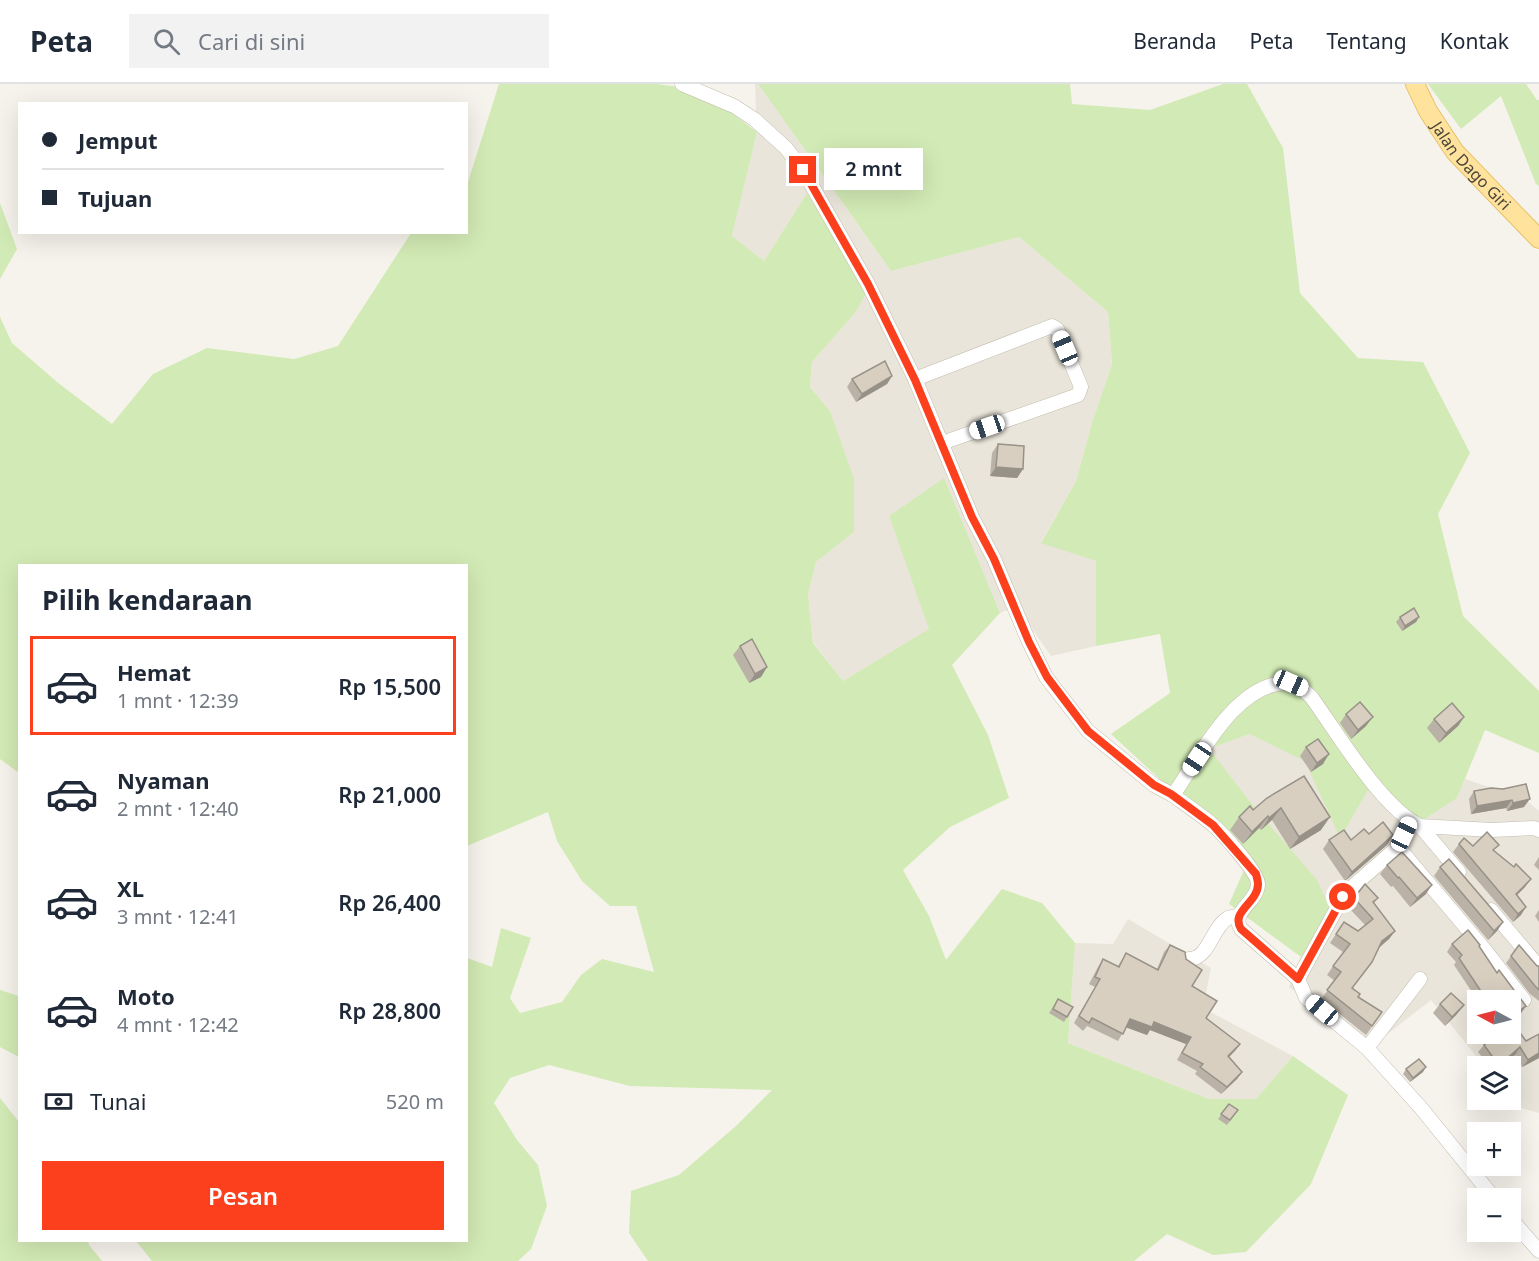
<!DOCTYPE html>
<html lang="id">
<head>
<meta charset="utf-8">
<style>
	:root { --surface:#fff; --page:#f2f2f3; --text:#1f2937; --muted:#747a83; --line:#e0e1e3; --accent:#fc3f1d }
	body { margin:0; font-family:"Noto Sans",sans-serif; background:var(--page); color:var(--text); height:100vh; display:flex; flex-direction:column; font-size:22px; white-space:nowrap }
	* { box-sizing:border-box; margin:0 }
	p { font-size:20px; color:var(--muted) }
	.icon { flex:none; width:33px; height:33px; fill:none; stroke:currentColor; stroke-width:2; stroke-linecap:round; stroke-linejoin:round }
	.map { position:relative; flex:1; overflow:hidden }
	.drawer { position:absolute; left:18px; top:480px; width:450px; height:678px; display:flex; flex-direction:column; background:var(--surface); border-radius:0px; box-shadow:0 6px 24px #0002 }
	.drawer>* { flex:none }
	.top-card { position:absolute; left:18px; top:18px; width:450px; height:132px; border-radius:0px; box-shadow:0 6px 24px #0002; display:grid; align-content:center; height:132px; padding:0 24px; background:var(--surface) }
	.needle { width:39px; rotate:277deg }
	.fabs { position:absolute; left:1467px; top:906px; display:grid; gap:12px }
	.fabs a { display:grid; place-items:center; width:54px; height:54px; border-radius:0px; background:var(--surface); box-shadow:0 6px 24px #0002; font-size:30px }
	.end { position:absolute; width:27px; height:27px; margin:-14px; border:8px solid #fc3f1d; background:#fff; box-shadow:0 0 0 3px #fff }
	.from { border-radius:50% }
	.bubble { position:absolute; height:42px; border-radius:0px; background:var(--surface); box-shadow:0 6px 24px #0002; font-size:20px; font-weight:600; line-height:42px; text-align:center }
	.car { position:absolute; width:18px; height:36px; margin:-18px -9px; border-radius:8px; box-shadow:0 0 4px 2px #0007; background:linear-gradient(#fff 24%,#345 0 40%,#fff 0 76%,#345 0 86%,#fff 0) }
	.top-card b { display:flex; align-items:center; gap:21px; height:57px; font-size:22px }
	.top-card b+b { border-top:2px solid var(--line) }
	.top-card i { width:15px; height:15px; background:var(--text) }
	ul { padding:0; list-style:none }
	li { display:flex; align-items:center; gap:18px; height:99px; margin:0 12px 9px; padding:0 12px; border:3px solid transparent; border-radius:0px }
	li div { flex:1 }
	li b { display:block; font-size:22px }
	li em { font-style:normal; font-weight:600 }
	li.current { border-color:var(--accent) }
	li>.icon { width:54px; height:54px; stroke-width:1.5 }
	h2 { padding:0 24px; font-size:27px; line-height:72px }
	.pay { display:flex; align-items:center; gap:15px; height:66px; padding:0 24px; font-size:22px }
	.pay p { margin-inline-start:auto }
	.primary-button { display:flex; gap:12px; margin-top:auto; padding:12px 24px }
	.primary-button a { flex:1; height:69px; border-radius:0px; background:var(--accent); color:#fff; font-size:24px; font-weight:600; line-height:69px; text-align:center }
	header { display:flex; align-items:center; gap:36px; box-sizing:border-box; height:84px; padding:0 30px; background:var(--surface); border-bottom:2px solid var(--line) }
	header strong { font-size:28px }
	nav { display:flex; gap:33px; margin-inline-start:auto; font-size:21px }
	.search { width:420px; height:54px; background:var(--page); display:flex; align-items:center; gap:15px; box-sizing:border-box; padding:0 21px; border-radius:0px; color:var(--muted); font-size:22px }
	.map>svg:first-child { display:block }
	.residential { fill:#eae5da; fill-rule:evenodd }
	.green { fill:#d2eab5 }
	.lines { fill:none; stroke-linecap:round; stroke-linejoin:round }
	.minor-casing { stroke:#c2bbae; stroke-width:15 }
	.major-casing { stroke:#e6c16a; stroke-width:20 }
	.minor { stroke:#fff; stroke-width:14 }
	.major { stroke:#ffe39c; stroke-width:18 }
	.wall { fill:#bab2a6 }
	.shaded-wall { fill:#979187 }
	.building { fill:#d8cfc1; stroke:#979187; stroke-width:1.5 }
	.route { stroke:#fc3f1d; stroke-width:8 }
	.labels { text-anchor:middle; stroke-width:4.5; stroke-linejoin:round; paint-order:stroke }
	.street-label { font-size:16px; fill:#4b4439; stroke:#fff }
</style>
</head>
<body>
<header>
<strong>Peta</strong>
<div class="search"><svg class="icon" aria-label="search" viewBox="0 0 24 24"><circle cx="10" cy="10" r="6"/><path d="M15 15l6 6"/></svg>Cari di sini</div>
<nav><a>Beranda</a><a>Peta</a><a>Tentang</a><a>Kontak</a></nav>
</header>
<div class="map">
<svg width="1539" height="1177" viewBox="0 0 1539 1177">
	<rect width="100%" height="100%" fill="#f6f3ec"/>
	<g class="residential">
		<path d="M755,0H758L891,187L1019,153L1108,228L1112,280L1092,339L1076,397L1041,458L1096,477V562L1051,572L1016,522L1000,529L944,395L889,432L930,545L843,597L813,558L808,510L816,478L854,448L830,327L810,303L812,278L855,229L830,146L807,109L764,177L732,152L757,48Z"/>
		<path d="M1249,650L1368,706L1457,714L1465,695L1525,715L1539,727V1029L1515,1022L1510,1016V982H1484L1431,916L1371,963L1289,903L1301,873L1334,832L1259,729L1208,665ZM1478,916H1510V950H1478Z"/>
		<path d="M1128,835L1211,884L1203,924L1293,972L1256,1015H1209L1068,959L1075,859L1113,860Z"/>
	</g>
	<g class="green">
		<path d="M499,0H657L701,6L757,48L732,152L764,177L807,109L830,146L870,202L855,229L812,278L810,303L830,327L854,395V448L816,478L808,510L813,559L843,597L929,545L889,432L944,394L1000,529L952,581L988,651L1009,714L950,743L903,786L929,832L946,876L1002,805L1042,819L1075,859L1068,959L1209,1015H1256L1293,972L1348,1011L1311,1100L1246,1168L1213,1171L1167,1150L1134,1177H648L629,1149L631,1107L679,1091L736,1042L772,1006L630,1002L549,981L510,994L494,1019L517,1056L538,1081L547,1122L531,1165L518,1177H152L136,1157L466,1156L467,874L492,883L501,844L531,854L510,914L520,929L562,918L581,891L602,875L654,888L636,822H610L582,797L557,757L548,728L467,762L466,482H20L19,689L0,675V233L12,259L57,298L112,340L153,290L207,264L294,275L338,262L411,149L466,148L467,101Z"/>
		<path d="M758,0H1070L1072,20L1150,26L1223,0H1247L1283,64L1300,209L1358,274L1423,278L1470,369L1438,430L1463,532L1539,607V669L1485,646L1457,714L1412,743L1368,706L1340,754L1305,677L1249,650L1209,665L1259,729L1317,796L1334,833L1301,873L1229,820L1248,777L1111,650L1170,609L1160,550L1096,562V477L1041,459L1076,397L1092,339L1112,280L1108,228L1019,153L891,187Z"/>
		<path d="M1428,0H1526L1537,16H1539V102L1536,100L1501,12L1461,45Z"/>
		<path d="M0,119L17,165L0,195Z"/>
		<path d="M0,906L19,912V973L0,963Z"/>
		<path d="M0,1014L19,1038L20,1156L88,1157L89,1161L102,1177H0Z"/>
	</g>
	<g class="lines">
		<g class="minor-casing">
			<g id="minor">
				<path d="M682,0L734,22L754,35L786,64L803,86L868,200L915,295L972,433L994,475L1029,558L1046,593L1088,647L1154,701L1171,710L1176,707C1201,670 1238,596 1290,599C1299,600 1306,608 1312,614C1338,650 1382,724 1420,742L1492,746L1534,744L1539,746"/>
				<path d="M915,295L1052,242L1057,245L1081,303L1078,311L942,359"/>
				<path d="M1171,710C1185,720 1200,730 1213,741C1223,750 1258,788 1258,800C1258,818 1230,827 1241,845L1298,895L1306,914L1367,964L1421,1024L1494,1114"/>
				<path d="M1420,742L1459,788"/>
				<path d="M1398,763L1485,866L1524,916"/>
				<path d="M1491,826L1539,883"/>
				<path d="M1189,875C1209,875 1212,843 1228,834C1231,833 1235,833 1238,832"/>
				<path d="M1298,895L1343,813L1352,803L1398,763L1411,737"/>
				<path d="M1367,964L1420,895"/>
				<path d="M1510,1134L1539,1167"/>
			</g>
		</g>
		<g class="major-casing">
			<g id="major">
				<path id="s1" d="M1415,0L1428,27L1455,68L1539,155"/>
			</g>
		</g>
		<use href="#minor" class="minor"/>
		<use href="#major" class="major"/>
	</g>
	<g class="wall">
		<path d="M892,292L887,300L856,318L847,303L852,295Z"/>
		<path d="M998,360L1023,385L1017,394L990,392L992,369Z"/>
		<path d="M1400,533H1419L1416,538L1402,547L1396,538Z"/>
		<path d="M740,562L767,583L761,593L749,599L733,571Z"/>
		<path d="M1346,630L1366,642L1351,655L1340,639Z"/>
		<path d="M1464,633L1458,642L1439,659L1427,644L1434,635Z"/>
		<path d="M1306,663L1323,680L1311,688L1300,672Z"/>
		<path d="M1491,704L1524,723L1507,727L1506,724L1471,730L1469,715L1474,707Z"/>
		<path d="M1267,714L1321,746L1290,765L1272,736L1261,746L1259,744L1243,760L1230,746L1239,733L1253,726Z"/>
		<path d="M1369,750L1387,761L1345,797L1323,765L1329,756H1351Z"/>
		<path d="M1459,760L1473,762L1494,767L1525,803L1517,811L1521,831L1513,838L1453,768Z"/>
		<path d="M1539,773V786L1534,781Z"/>
		<path d="M1387,781L1426,810L1410,823L1393,802L1391,803L1380,790Z"/>
		<path d="M1440,783L1503,838L1497,847L1488,856L1434,792Z"/>
		<path d="M1354,814H1378L1374,819L1395,847L1389,855L1379,864L1352,904L1358,913L1382,928L1366,951L1321,915L1335,897L1327,891L1343,868L1330,859L1344,838L1358,847L1365,841L1348,823Z"/>
		<path d="M1539,826V838L1535,832Z"/>
		<path d="M1452,860L1479,863L1497,889L1526,922L1521,929L1510,937V916L1478,917L1454,881L1456,878L1447,868Z"/>
		<path d="M1170,861L1192,902L1206,934L1240,960L1229,973L1242,988L1237,995L1221,1010L1195,990L1197,987L1177,976L1186,960L1150,946L1147,951L1126,943L1118,957L1087,942L1083,947L1074,939L1095,903L1089,900L1098,883L1103,875L1118,882L1126,869L1157,885L1164,868Z"/>
		<path d="M1519,861L1537,882H1539V917L1530,910L1506,879Z"/>
		<path d="M1058,915L1073,923L1064,938L1049,929Z"/>
		<path d="M1440,920L1457,930L1445,942L1433,929Z"/>
		<path d="M1539,950V974L1522,983L1515,971L1504,980L1506,982H1483L1486,978L1478,968L1484,961L1526,957Z"/>
		<path d="M1406,985L1423,988L1410,998L1403,990Z"/>
		<path d="M1229,1020L1238,1026L1227,1041L1218,1035Z"/>
	</g>
	<g class="shaded-wall">
		<path d="M892,292L887,300L856,318L862,310Z"/>
		<path d="M996,383L1023,385L1017,394L990,392Z"/>
		<path d="M1419,533L1416,538L1402,547L1405,542Z"/>
		<path d="M767,583L761,593L749,599L755,590Z"/>
		<path d="M1373,633L1366,642L1351,655L1358,646Z"/>
		<path d="M1464,633L1458,642L1439,659L1446,649Z"/>
		<path d="M1329,670L1323,680L1311,688L1317,679Z"/>
		<path d="M1530,715L1524,723L1507,727L1513,719Z"/>
		<path d="M1512,716L1506,724L1471,730L1477,722Z"/>
		<path d="M1281,724L1272,736L1261,746L1269,734Z"/>
		<path d="M1268,732L1259,744L1243,760L1252,748Z"/>
		<path d="M1330,733L1321,746L1290,765L1299,753Z"/>
		<path d="M1393,751L1387,761L1345,797L1352,788Z"/>
		<path d="M1531,795L1525,803L1510,818L1516,810Z"/>
		<path d="M1432,801L1426,810L1410,823L1417,814Z"/>
		<path d="M1526,823L1521,831L1513,838L1518,830Z"/>
		<path d="M1503,838L1497,847L1488,856L1494,847Z"/>
		<path d="M1395,847L1389,855L1376,866L1382,857Z"/>
		<path d="M1464,921L1457,930L1445,942L1452,933Z"/>
		<path d="M1526,922L1521,929L1510,937V933Z"/>
		<path d="M1130,935L1154,938L1191,953L1186,960L1150,946L1147,951L1125,943Z"/>
		<path d="M1240,960L1235,967L1223,979L1228,972Z"/>
		<path d="M1520,963L1515,971L1502,982V979Z"/>
		<path d="M1539,969V974L1522,983L1528,976Z"/>
		<path d="M1426,983L1423,988L1410,998L1413,994Z"/>
		<path d="M1242,988L1237,995L1221,1010L1227,1003Z"/>
	</g>
	<g class="building">
		<path d="M885,277L892,292L862,310L852,295Z"/>
		<path d="M998,360L1024,362L1023,385L996,383Z"/>
		<path d="M1414,524L1419,533L1405,542L1400,533Z"/>
		<path d="M752,555L767,583L755,590L740,562Z"/>
		<path d="M1360,618L1373,633L1358,646L1346,630Z"/>
		<path d="M1452,619L1464,633L1446,649L1434,635Z"/>
		<path d="M1318,655L1329,670L1317,679L1306,663Z"/>
		<path d="M1304,692L1330,733L1299,753L1281,724L1269,734L1268,732L1252,748L1239,733L1250,722L1253,726L1267,714Z"/>
		<path d="M1526,700L1530,715L1513,719L1512,716L1477,722L1474,707L1491,704L1503,705Z"/>
		<path d="M1383,738L1393,751L1352,788L1329,756L1344,746L1351,756L1364,745L1369,750Z"/>
		<path d="M1487,748L1499,761L1493,766L1514,783L1516,780L1531,795L1516,810L1526,823L1518,830L1459,760L1464,754L1473,762Z"/>
		<path d="M1402,768L1432,801L1417,814L1399,793L1398,794L1387,781Z"/>
		<path d="M1449,775L1503,838L1494,847L1440,783Z"/>
		<path d="M1365,800L1378,814L1373,818L1395,847L1382,857L1372,878L1352,904L1360,910L1358,913L1382,928L1372,942L1327,906L1341,888L1333,882L1350,860L1336,850L1344,838L1358,847L1373,835L1354,814Z"/>
		<path d="M1468,846L1480,861L1479,862L1497,889L1499,886L1526,922L1510,933V916H1492L1489,913L1486,915L1459,874L1462,871L1452,860Z"/>
		<path d="M1170,861L1185,868L1186,875L1202,886L1192,902L1217,917L1206,934L1240,960L1228,972L1242,988L1227,1003L1200,983L1203,980L1182,969L1191,953L1154,938L1152,943L1130,935L1123,950L1092,934L1089,939L1079,932L1100,895L1095,893L1103,875L1119,883L1126,869L1158,886Z"/>
		<path d="M1519,861L1537,882H1539V906L1535,902L1511,872Z"/>
		<path d="M1451,909L1464,921L1452,933L1440,920Z"/>
		<path d="M1058,915L1073,923L1067,933L1053,925Z"/>
		<path d="M1513,939L1526,957L1539,950V969L1528,976L1520,963L1502,979L1506,982H1491L1487,977L1492,972L1484,961L1499,950H1510V941Z"/>
		<path d="M1419,975L1426,983L1413,994L1406,985Z"/>
		<path d="M1229,1020L1238,1026L1230,1036L1221,1030Z"/>
	</g>
	<g class="lines">
		<path class="route" d="M803,86L868,200L915,296L972,433L994,475L1029,558L1047,593L1088,647L1154,701L1171,710L1213,741L1256,790C1257,794 1258,797 1258,800C1258,819 1230,827 1241,845L1298,895L1343,813"/>
	</g>
	<g class="labels">
		<g class="street-label">
			<text dy="6" stroke="none"><textPath href="#s1" startOffset="100">Jalan Dago Giri</textPath></text>
		</g>
	</g>
</svg>
<div class="fabs">
<a><svg class="needle" viewBox="-14 -14 28 28"><path d="M0-13l5 13h-10z" fill="#e53935"/><path d="M0 13l5-13h-10z" fill="#747a83"/></svg></a>
<a><svg class="icon" aria-label="layers" viewBox="0 0 24 24"><path d="M12 4l9 5-9 5-9-5zM3 14l9 5 9-5"/></svg></a>
<a>+</a>
<a>−</a>
</div>
<i class="end from" style="left:1343px;top:813px"></i>
<i class="end" style="left:803px;top:86px"></i>
<div class="bubble" style="left:824px;top:64px;width:99px">2 mnt</div>
<i class="car" style="left:1065px;top:264px;rotate:337deg"></i>
<i class="car" style="left:987px;top:343px;rotate:251deg"></i>
<i class="car" style="left:1291px;top:599px;rotate:114deg"></i>
<i class="car" style="left:1197px;top:675px;rotate:214deg"></i>
<i class="car" style="left:1404px;top:750px;rotate:25deg"></i>
<i class="car" style="left:1322px;top:926px;rotate:310deg"></i>
<div class="top-card">
<b><i class="from"></i>Jemput</b>
<b><i></i>Tujuan</b>
</div>
<section class="drawer">
<h2>Pilih kendaraan</h2>
<ul>
<li class="current"><svg class="icon" aria-label="car" viewBox="0 0 24 24"><path d="M5 17H2v-5l4-1 3-4h7l3 4 3 1v5h-3M9 17h6M6 11h13"/><circle cx="7" cy="17" r="2"/><circle cx="17" cy="17" r="2"/></svg><div><b>Hemat</b><p>1 mnt · 12:39</p></div><em>Rp 15,500</em></li>
<li><svg class="icon" aria-label="car" viewBox="0 0 24 24"><path d="M5 17H2v-5l4-1 3-4h7l3 4 3 1v5h-3M9 17h6M6 11h13"/><circle cx="7" cy="17" r="2"/><circle cx="17" cy="17" r="2"/></svg><div><b>Nyaman</b><p>2 mnt · 12:40</p></div><em>Rp 21,000</em></li>
<li><svg class="icon" aria-label="car" viewBox="0 0 24 24"><path d="M5 17H2v-5l4-1 3-4h7l3 4 3 1v5h-3M9 17h6M6 11h13"/><circle cx="7" cy="17" r="2"/><circle cx="17" cy="17" r="2"/></svg><div><b>XL</b><p>3 mnt · 12:41</p></div><em>Rp 26,400</em></li>
<li><svg class="icon" aria-label="car" viewBox="0 0 24 24"><path d="M5 17H2v-5l4-1 3-4h7l3 4 3 1v5h-3M9 17h6M6 11h13"/><circle cx="7" cy="17" r="2"/><circle cx="17" cy="17" r="2"/></svg><div><b>Moto</b><p>4 mnt · 12:42</p></div><em>Rp 28,800</em></li>
</ul>
<div class="pay"><svg class="icon" aria-label="cash" viewBox="0 0 24 24"><path d="M3 7h18v10H3z"/><circle cx="12" cy="12" r="2"/></svg>Tunai<p>520 m</p></div>
<div class="primary-button"><a>Pesan</a></div>
</section>
</div>
</body>
</html>
